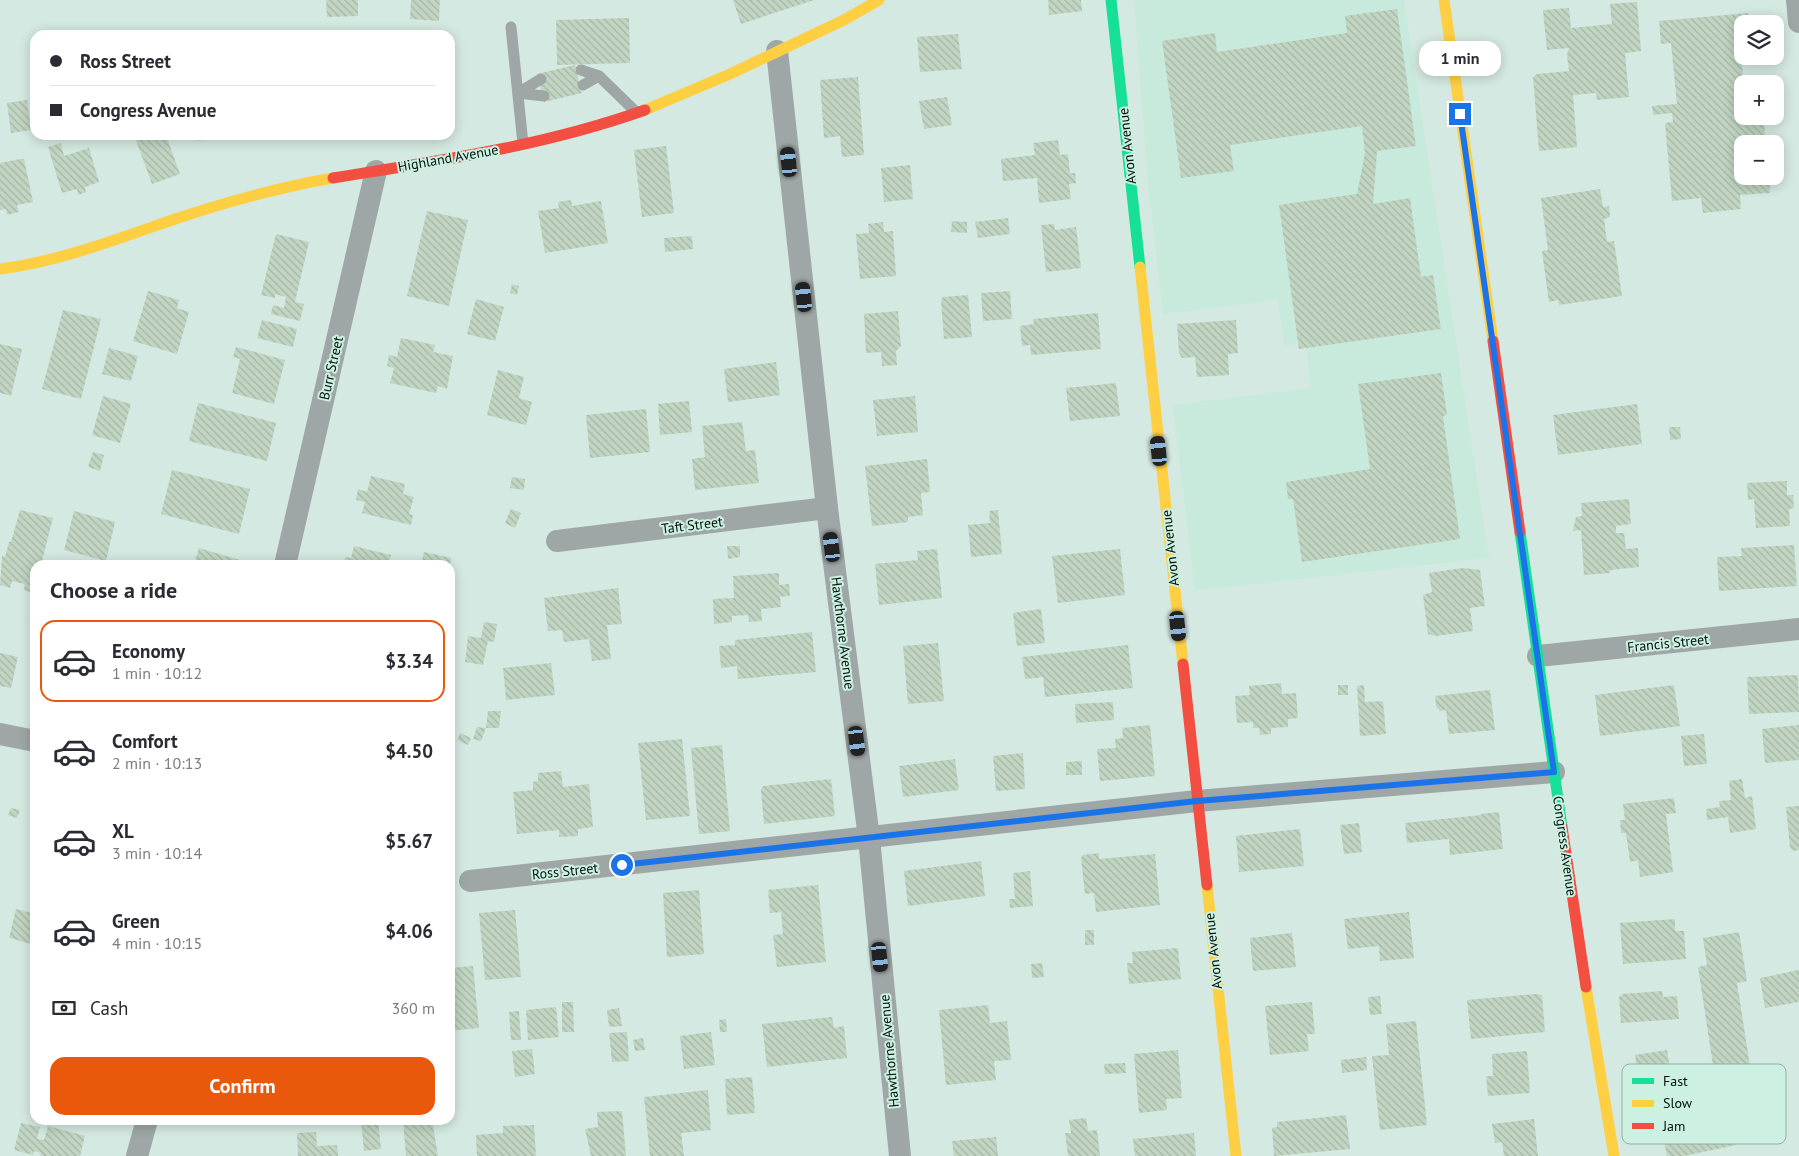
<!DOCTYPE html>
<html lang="en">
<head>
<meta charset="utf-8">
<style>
	:root { --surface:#fff; --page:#f7f7f7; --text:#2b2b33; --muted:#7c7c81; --line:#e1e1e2; --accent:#ea580c }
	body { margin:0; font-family:"PT Sans",sans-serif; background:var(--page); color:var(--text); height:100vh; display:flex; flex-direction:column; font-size:19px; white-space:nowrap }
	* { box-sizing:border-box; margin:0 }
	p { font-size:16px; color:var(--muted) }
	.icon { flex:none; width:28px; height:28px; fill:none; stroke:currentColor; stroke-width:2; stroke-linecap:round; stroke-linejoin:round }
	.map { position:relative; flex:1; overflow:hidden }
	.side { position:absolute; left:30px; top:560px; width:425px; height:565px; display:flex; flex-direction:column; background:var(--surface); border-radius:15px; box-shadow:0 2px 12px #0003 }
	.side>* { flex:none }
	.banner { position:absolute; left:30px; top:30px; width:425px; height:110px; border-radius:15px; box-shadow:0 2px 12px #0003; display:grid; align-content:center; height:110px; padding:0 20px; background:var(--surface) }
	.fabs { position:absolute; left:1734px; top:15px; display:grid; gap:10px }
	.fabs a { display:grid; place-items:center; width:50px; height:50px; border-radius:10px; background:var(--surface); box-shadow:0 2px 12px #0003; font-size:25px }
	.end { position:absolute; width:22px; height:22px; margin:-11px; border:6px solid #1a73e8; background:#fff; box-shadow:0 0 0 2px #fff }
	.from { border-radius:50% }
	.bubble { position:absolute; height:35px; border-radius:15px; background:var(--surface); box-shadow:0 2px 12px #0003; font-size:16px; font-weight:700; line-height:35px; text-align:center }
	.car { position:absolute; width:15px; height:30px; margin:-15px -8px; border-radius:6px; box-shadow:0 0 4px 1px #0007; background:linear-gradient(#222 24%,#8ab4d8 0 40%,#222 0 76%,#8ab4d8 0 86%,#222 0) }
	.banner b { display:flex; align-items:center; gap:18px; height:48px; font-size:19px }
	.banner b+b { border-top:1px solid var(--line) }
	.banner i { width:12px; height:12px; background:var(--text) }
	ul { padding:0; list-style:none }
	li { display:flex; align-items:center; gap:15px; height:82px; margin:0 10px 8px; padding:0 10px; border:2px solid transparent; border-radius:15px }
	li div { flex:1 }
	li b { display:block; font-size:19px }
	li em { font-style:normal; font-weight:700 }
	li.active { border-color:var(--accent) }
	li>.icon { width:45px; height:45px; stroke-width:1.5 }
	h2 { padding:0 20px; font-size:22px; line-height:60px }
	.pay { display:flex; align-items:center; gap:12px; height:55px; padding:0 20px; font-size:19px }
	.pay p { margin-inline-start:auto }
	.action { display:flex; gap:10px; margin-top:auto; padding:10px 20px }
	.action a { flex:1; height:58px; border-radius:15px; background:var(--accent); color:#fff; font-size:20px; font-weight:700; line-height:58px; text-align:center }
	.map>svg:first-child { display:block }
	.built { fill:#c7eadd }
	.building { fill:url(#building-back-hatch) }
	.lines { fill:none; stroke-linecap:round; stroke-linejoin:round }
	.lane { stroke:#9ea6a6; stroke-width:11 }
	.street { stroke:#9ea6a6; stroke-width:22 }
	.fast { stroke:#16e098; stroke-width:11 }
	.slow { stroke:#ffcf43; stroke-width:11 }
	.jam { stroke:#f24e42; stroke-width:11 }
	.route { stroke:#1a73e8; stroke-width:6 }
	.labels { text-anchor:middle; stroke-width:4; stroke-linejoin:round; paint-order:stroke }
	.street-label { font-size:14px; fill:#04100c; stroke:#ccf1e2 }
	.key { fill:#ccf1e2; stroke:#90aea2; stroke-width:1 }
	.key-label { font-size:14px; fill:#04100c }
</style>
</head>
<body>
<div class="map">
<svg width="1799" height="1156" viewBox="0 0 1799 1156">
	<defs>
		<pattern id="building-back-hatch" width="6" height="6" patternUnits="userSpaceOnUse" patternTransform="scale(1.25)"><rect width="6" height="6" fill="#c1d5c2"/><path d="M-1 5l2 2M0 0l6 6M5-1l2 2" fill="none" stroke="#a4b6a6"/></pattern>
	</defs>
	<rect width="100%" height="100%" fill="#d4e9e1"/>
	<path class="built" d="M1134,0H1404L1489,558L1195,591L1173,405L1311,388L1306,343L1284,345L1278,300L1163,314L1147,174Z"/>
	<g class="building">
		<path d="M326,0H358V16L327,17Z"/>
		<path d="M411,0H440L439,21L410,19Z"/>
		<path d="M733,0H814L741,24Z"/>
		<path d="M1048,0H1081L1082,11L1049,15Z"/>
		<path d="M1637,2L1641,51L1625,53L1629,97L1597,100L1596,93L1573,95L1577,147L1539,151L1533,77L1537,74L1569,71L1567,55L1569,48L1547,50L1543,10L1569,8L1571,28L1612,24L1610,4Z"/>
		<path d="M1397,9L1416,146L1377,151L1373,204L1410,198L1421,277L1433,275L1441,329L1299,349L1279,205L1357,194L1365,153L1362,126L1230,145L1234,171L1181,178L1162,41L1215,33L1217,52L1347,33L1345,16Z"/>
		<path d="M1748,13L1749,24H1742V37H1739L1744,84H1742V116H1763L1766,144H1742V176H1769L1770,193L1740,195L1741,209L1703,213L1701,198L1672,201L1665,123L1673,122L1672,113L1653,115L1652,106L1677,104L1671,43L1661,44L1659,21Z"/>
		<path d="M629,18L630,63L557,65L556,20Z"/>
		<path d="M958,34L962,69L920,72L917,37Z"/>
		<path d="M575,65L582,93L544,102L537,74Z"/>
		<path d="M858,77L864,155L842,157L840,136L824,138L820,80Z"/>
		<path d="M947,97L952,125L924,129L919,101Z"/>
		<path d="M27,100L31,130L11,133L7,103Z"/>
		<path d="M134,135H166L180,174L152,184Z"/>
		<path d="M197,135H215L199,141Z"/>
		<path d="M1058,140L1060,155L1068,154L1070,173H1075L1076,183L1069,184L1071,199L1039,203L1037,178L1003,181L1001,159L1035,155L1033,143Z"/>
		<path d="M61,143L64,156L89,148L99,182L85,187L86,192L78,195L77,189L62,193L48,147Z"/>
		<path d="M666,146L674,213L642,217L634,150Z"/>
		<path d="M20,159H24L33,202L17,205L19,212L7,215L6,209L0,210V163Z"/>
		<path d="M910,165L913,199L884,202L881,168Z"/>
		<path d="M1600,189L1603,207L1609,206L1610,217L1604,219L1607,242L1614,241L1622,296L1559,305L1558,300L1549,302L1542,251L1548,250L1541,198Z"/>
		<path d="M571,200L572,206L601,201L608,243L545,253L538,211L559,208L558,202Z"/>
		<path d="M427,211L468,220L449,306L407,296Z"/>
		<path d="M1008,218L1010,234L978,238L975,222Z"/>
		<path d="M952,221L967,222V233L951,232Z"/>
		<path d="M883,222L884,232L893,231L896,276L860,279L856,234L869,233L868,224Z"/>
		<path d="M1054,224L1055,230L1076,227L1081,268L1046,272L1041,225Z"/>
		<path d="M276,234L309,242L295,302L304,304L300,321L271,314L273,305L284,308L286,297L275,294V298L261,295Z"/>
		<path d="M692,236L693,249L665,252L664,238Z"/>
		<path d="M512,284L519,286L517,295L510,293Z"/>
		<path d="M148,291L179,300L177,308L189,312L177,354L133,341Z"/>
		<path d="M1010,291L1012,319L983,321L981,293Z"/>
		<path d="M968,295L972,337L944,339L941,301L943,297Z"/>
		<path d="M476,299L504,307L495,341L467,334Z"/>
		<path d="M63,310L101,319L81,399L42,389Z"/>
		<path d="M898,311L901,346L896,351L897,365L882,366L881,352L866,353L864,314Z"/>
		<path d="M1098,313L1101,349L1031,355L1030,345L1022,346L1020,326L1034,324L1033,319Z"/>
		<path d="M262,320L297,329L293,347L257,338Z"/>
		<path d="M1236,320L1238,353L1228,354L1229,375L1197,377L1195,357L1182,358L1179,353L1177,324Z"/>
		<path d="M401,338L435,345L433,352L453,356L447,389L438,386L436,393L390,383L394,368L387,366L389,355L397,357Z"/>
		<path d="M0,344L22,349L11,396L0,393Z"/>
		<path d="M236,347L285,360L274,404L232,393L240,359L233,357Z"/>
		<path d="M109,348L138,356L131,381L102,374Z"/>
		<path d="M776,362L780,395L728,402L724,369Z"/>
		<path d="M498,370L524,377L519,398L532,402L526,425L487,415Z"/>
		<path d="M1441,373L1447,415L1443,416L1460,539L1302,562L1293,499H1288L1286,482L1370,469L1358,384Z"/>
		<path d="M1116,383L1120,416L1070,421L1066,388Z"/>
		<path d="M103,396L131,404L120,443L92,435Z"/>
		<path d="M915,396L918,432L877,436L873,400Z"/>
		<path d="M689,401L692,432L660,435L658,404Z"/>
		<path d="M198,403L276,423L267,461L189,441Z"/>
		<path d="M1637,404L1642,444L1558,455L1553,415Z"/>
		<path d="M646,409L650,452L590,458L586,415Z"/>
		<path d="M742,422L746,451L755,450L759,483L695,490L692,459L705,457L702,426Z"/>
		<path d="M1669,427H1680L1681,439L1670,440Z"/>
		<path d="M93,452L104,455L100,471L88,467Z"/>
		<path d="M927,459L930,492L921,493L923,515L908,517V522L872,526L865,466Z"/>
		<path d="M172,470L250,489L239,534L161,514Z"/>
		<path d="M371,476L405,484L403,494L414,497L409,514L413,515L411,525L362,513L365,502L356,500L358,489L367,492Z"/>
		<path d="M512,477L525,479L524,490L510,488Z"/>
		<path d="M1787,481V495H1793L1794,508L1789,509L1790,526L1756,528L1754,499L1748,500L1747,483Z"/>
		<path d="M1629,499L1631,524L1616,526V533H1624L1626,549L1638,548L1639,567L1610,570V573L1584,575L1581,530L1573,531L1576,517L1582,516L1581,503Z"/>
		<path d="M511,509L521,513L515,528L505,523Z"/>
		<path d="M20,510L53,518L41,565H35V586L32,585L30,592L24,590L25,584L12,581L10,588L0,585L2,556L5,557L9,542H11Z"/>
		<path d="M998,510L1002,554L971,557L968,525L990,523L989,511Z"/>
		<path d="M74,511L115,522L106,561L64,550Z"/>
		<path d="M1794,545L1797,586L1719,591L1717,557L1742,556L1741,548Z"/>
		<path d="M354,546L391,555L388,565H343L345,557L351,558Z"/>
		<path d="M727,546H740V557L728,559Z"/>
		<path d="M199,548L243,561L242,565H194Z"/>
		<path d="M937,549L942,598L879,605L875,564L918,560L917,551Z"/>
		<path d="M1120,549L1125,595L1058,603L1052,556Z"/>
		<path d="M424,552L451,558L450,565H421Z"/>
		<path d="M1463,568L1480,570L1485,606L1470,608L1473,631L1436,636L1428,634L1423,595L1432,592L1429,573Z"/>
		<path d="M779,573V585L789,584L790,596L780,597L781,607L761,609L762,621L749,622L748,615L732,616V622L714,624L713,599L734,598L733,576Z"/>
		<path d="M618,588L622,624L607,625L611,659L592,661L589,639L564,642L562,630L548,631L544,598Z"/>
		<path d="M1041,609L1045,643L1017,646L1013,613Z"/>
		<path d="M484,622L497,624L494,642L488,641L483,665L465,662L468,636L481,638Z"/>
		<path d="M812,632L816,672L738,679L737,666L721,668L719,646L735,645V640Z"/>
		<path d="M938,643L944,701L908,704L903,646Z"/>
		<path d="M1128,645L1133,688L1045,697L1043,677L1025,679L1022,657Z"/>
		<path d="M0,653L18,657L11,688L0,686Z"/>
		<path d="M551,663L555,695L506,700L503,668Z"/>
		<path d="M1798,675L1799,712L1749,714L1747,677Z"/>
		<path d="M1281,683L1282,694L1296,693L1298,718L1288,719V727L1271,728V734L1260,735L1259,728H1253V722L1237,723L1235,696L1250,695L1249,686Z"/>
		<rect x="1338" y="685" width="10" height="10"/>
		<path d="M1364,685L1365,702L1383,701L1386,734L1360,736L1357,686Z"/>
		<path d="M1674,685L1680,726L1600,736L1595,695Z"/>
		<path d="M1490,690L1495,730L1449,734L1446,710L1440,711L1436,706L1435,696Z"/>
		<path d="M1113,702L1114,720L1076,723L1075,704Z"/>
		<path d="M488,711H501L499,728H486Z"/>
		<path d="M1150,725L1155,776L1100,781L1097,749L1116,748L1115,739L1123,738L1122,728Z"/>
		<path d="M1799,725V760L1765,763L1762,729Z"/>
		<path d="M477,727L486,728L481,741L473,739Z"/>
		<path d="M460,733L471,738L468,745L457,740Z"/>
		<path d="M1704,734L1707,764L1684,766L1681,736Z"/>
		<path d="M682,739L690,816L646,820L638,743Z"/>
		<path d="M722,745L730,831L699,834L691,748Z"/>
		<path d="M1023,753L1025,789L996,791L993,756Z"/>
		<path d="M955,759L959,790L903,797L899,766Z"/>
		<path d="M1082,761V775H1066V762Z"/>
		<path d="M561,771L563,787L589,784L593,827L578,829V836L559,837V830L517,834L513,792L533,790V782L538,781V773Z"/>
		<path d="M831,779L835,816L764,824L761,790L763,786Z"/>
		<path d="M1742,779L1745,798L1752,796L1756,829L1730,833L1728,817L1707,820L1706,809L1720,807L1719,801L1731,800L1729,781Z"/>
		<path d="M1674,798L1676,813L1666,814L1673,872L1640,877L1638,860L1630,862L1626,833H1621L1620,820H1625L1623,804Z"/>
		<path d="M1799,806V850L1794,851L1790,848L1786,807Z"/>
		<path d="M11,808L20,810L17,818L8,815Z"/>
		<path d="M1499,812L1503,849L1450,855L1449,839L1407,843L1405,823L1481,815V814Z"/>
		<path d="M1359,823L1362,852L1344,854L1340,825Z"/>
		<path d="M1300,829L1304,866L1239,872L1236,836Z"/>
		<path d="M1099,853V859L1155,854L1160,905L1096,912L1094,893L1085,894L1081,858L1083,855Z"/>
		<path d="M981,861L985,896L908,906L904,871Z"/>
		<path d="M1030,871L1033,906L1010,908L1009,899H1015L1013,873Z"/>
		<path d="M818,885L826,962L777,967L773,935L783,934L781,912L770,913L768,890Z"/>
		<path d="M699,890L704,954L667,957L663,893Z"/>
		<path d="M16,909L35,914V945L9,938Z"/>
		<path d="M515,910L521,977L485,980L479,913Z"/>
		<path d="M1409,912L1414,958L1380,961L1379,946L1348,949L1344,919Z"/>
		<path d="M1675,919V931H1684L1686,959L1623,964L1620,923Z"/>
		<rect x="1085" y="930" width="9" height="15"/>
		<path d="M1739,932L1747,981L1737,983L1752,1079L1716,1085L1698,967L1707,965L1703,938Z"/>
		<path d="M1292,933L1296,967L1253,971L1250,938Z"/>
		<path d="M1178,948L1181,979L1129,984L1127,963H1133L1132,952Z"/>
		<path d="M1042,963L1044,977L1032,978L1031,964Z"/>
		<path d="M473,966L479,1028L450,1031V968Z"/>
		<path d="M1799,970V1002L1765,1008L1760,978Z"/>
		<path d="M1662,991L1663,997L1677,996L1679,1019L1621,1023L1619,997L1622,994Z"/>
		<path d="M1536,994L1542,995L1545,1032L1471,1039L1467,1000Z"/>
		<path d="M1380,996L1382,1014L1370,1015L1368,997Z"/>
		<path d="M562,1002H573L574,1032H562Z"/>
		<path d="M1312,1002L1315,1034H1307L1309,1051L1270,1055L1265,1006Z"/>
		<path d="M988,1005L990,1023L1007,1021L1011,1060L994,1061L996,1080L946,1085L939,1010Z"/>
		<path d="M556,1007L559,1037L528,1040L526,1010Z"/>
		<path d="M619,1008L622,1026L609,1027L607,1010Z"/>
		<path d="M519,1011L521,1040H511L509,1012Z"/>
		<path d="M832,1017L834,1028L844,1026L847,1058L767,1067L762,1024Z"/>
		<path d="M726,1019L727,1032H720L719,1020Z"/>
		<path d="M1416,1021L1427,1125L1380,1130L1372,1056L1389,1055L1386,1024Z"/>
		<path d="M627,1032L629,1061L612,1062L609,1033Z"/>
		<path d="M711,1032L715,1065L684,1069L680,1036Z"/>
		<path d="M643,1038L645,1050L635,1051L633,1040Z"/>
		<path d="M532,1049L535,1074L515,1077L512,1051Z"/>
		<path d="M1178,1050L1182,1098L1166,1099L1167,1110L1139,1113L1134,1054Z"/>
		<path d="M1667,1050L1673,1090L1641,1095L1635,1055Z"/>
		<path d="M1527,1051L1530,1093L1488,1096L1486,1076H1493L1492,1054Z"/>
		<path d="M1366,1057L1367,1070L1342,1073L1341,1060Z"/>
		<path d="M1125,1063L1126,1073L1105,1074L1104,1064Z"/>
		<path d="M752,1077L755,1113L727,1115L725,1079Z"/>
		<path d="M708,1090L711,1130L681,1133L684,1156H650L644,1097Z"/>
		<path d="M1699,1104L1700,1110L1710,1108L1712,1121L1702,1123L1703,1128L1731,1123L1736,1145L1684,1156H1667L1659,1113Z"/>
		<path d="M622,1111L626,1156H591L585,1129L598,1127L597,1112Z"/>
		<path d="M1346,1115L1350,1149L1274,1156L1272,1128L1277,1127V1122Z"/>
		<path d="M1086,1118L1088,1131L1097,1130L1100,1156H1068L1065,1133H1071L1069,1120Z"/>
		<path d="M1534,1119L1538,1156H1504L1502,1142L1495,1143L1492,1124Z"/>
		<path d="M271,1120H290L291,1122L272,1123Z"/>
		<path d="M361,1120H378L381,1149L364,1151Z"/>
		<path d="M403,1120H432L438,1156H406Z"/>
		<path d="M21,1123L40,1127L37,1139L44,1140L48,1126L85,1136L80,1156H40L41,1153L34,1151L33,1155L14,1150Z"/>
		<path d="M534,1125L536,1156H477L476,1135L503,1133V1126Z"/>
		<path d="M316,1132L317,1146L337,1145L338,1156H298L297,1133Z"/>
		<path d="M1194,1133L1196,1156H1135L1133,1139Z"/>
		<path d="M996,1137L998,1156H954L952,1141Z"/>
	</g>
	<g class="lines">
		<g class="lane">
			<path d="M511,27L523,144"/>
			<path d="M581,70L599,76L636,112"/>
			<path d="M541,79L518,93L544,96"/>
			<path d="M583,85L599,76"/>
		</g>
		<g class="street">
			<path d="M1797,0L1799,22"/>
			<path d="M777,51L827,508L869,838L900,1156"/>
			<path d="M557,541L827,508"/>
			<path d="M285,565L376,171"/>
			<path d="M1538,656L1799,629"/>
			<path d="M0,734L35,741"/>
			<path d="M470,881L1197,801L1554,772"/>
			<path d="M137,1156L147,1120"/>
		</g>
		<g class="fast">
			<path d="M1111,0L1140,267"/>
			<path d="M1520,532L1562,827"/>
		</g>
		<g class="slow">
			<path d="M1444,0L1493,341"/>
			<path d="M645,110L730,74L844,20L879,0"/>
			<path d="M1140,267L1183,664"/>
			<path d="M0,269C61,261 117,239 175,219C227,202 279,187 333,178"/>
			<path d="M1207,885L1236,1156"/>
			<path d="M1586,987L1614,1156"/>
		</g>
		<g class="jam">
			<path d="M333,178C438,161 544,146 645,110"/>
			<path d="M1493,341L1520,532"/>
			<path d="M1183,664L1207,885"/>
			<path d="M1562,827L1586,987"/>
		</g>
	</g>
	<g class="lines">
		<path class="route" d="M622,865L1197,801L1554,772L1460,114"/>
	</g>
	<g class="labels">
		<g class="street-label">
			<text transform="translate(1127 146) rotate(-96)" y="5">Avon Avenue</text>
			<text transform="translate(448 158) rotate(-10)" y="5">Highland Avenue</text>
			<text transform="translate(331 368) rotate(-77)" y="5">Burr Street</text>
			<text transform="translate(692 525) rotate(-7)" y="5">Taft Street</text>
			<text transform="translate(1170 548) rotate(-96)" y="5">Avon Avenue</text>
			<text transform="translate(843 633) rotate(83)" y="5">Hawthorne Avenue</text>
			<text transform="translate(1668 643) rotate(-6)" y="5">Francis Street</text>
			<text transform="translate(1565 846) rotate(82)" y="5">Congress Avenue</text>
			<text transform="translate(565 871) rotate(-6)" y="5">Ross Street</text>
			<text transform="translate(1213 951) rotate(-96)" y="5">Avon Avenue</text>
			<text transform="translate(889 1051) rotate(-95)" y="5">Hawthorne Avenue</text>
		</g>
	</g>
	<rect x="1622" y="1064" width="164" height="80" rx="8" class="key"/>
	<rect x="1632" y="1078" width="22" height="6" fill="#16e098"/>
	<rect x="1632" y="1100" width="22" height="7" fill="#ffcf43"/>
	<rect x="1632" y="1123" width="22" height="6" fill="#f24e42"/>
	<g class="key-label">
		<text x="1663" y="1086">Fast</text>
		<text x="1663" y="1108">Slow</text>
		<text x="1663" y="1131">Jam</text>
	</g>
</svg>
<div class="fabs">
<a><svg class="icon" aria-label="layers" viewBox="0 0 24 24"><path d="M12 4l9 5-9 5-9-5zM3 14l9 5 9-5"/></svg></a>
<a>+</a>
<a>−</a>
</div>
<i class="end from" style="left:622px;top:865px"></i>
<i class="end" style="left:1460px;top:114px"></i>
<div class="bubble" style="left:1419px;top:41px;width:82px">1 min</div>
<i class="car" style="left:789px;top:162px;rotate:354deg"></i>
<i class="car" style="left:804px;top:297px;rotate:354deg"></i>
<i class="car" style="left:1159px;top:451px;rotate:354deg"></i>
<i class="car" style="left:832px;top:547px;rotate:353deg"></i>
<i class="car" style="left:1178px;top:626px;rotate:174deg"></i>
<i class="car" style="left:857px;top:741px;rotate:173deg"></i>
<i class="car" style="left:880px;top:957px;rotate:174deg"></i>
<div class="banner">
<b><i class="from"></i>Ross Street</b>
<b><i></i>Congress Avenue</b>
</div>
<section class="side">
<h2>Choose a ride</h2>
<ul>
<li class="active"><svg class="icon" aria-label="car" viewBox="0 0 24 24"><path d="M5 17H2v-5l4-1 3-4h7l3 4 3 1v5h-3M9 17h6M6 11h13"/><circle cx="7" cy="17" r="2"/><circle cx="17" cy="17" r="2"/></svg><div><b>Economy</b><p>1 min · 10:12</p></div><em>$3.34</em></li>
<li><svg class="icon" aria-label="car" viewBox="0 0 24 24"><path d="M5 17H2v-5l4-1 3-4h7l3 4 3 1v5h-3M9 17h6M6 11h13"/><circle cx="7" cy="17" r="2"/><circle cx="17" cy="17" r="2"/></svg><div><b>Comfort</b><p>2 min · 10:13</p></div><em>$4.50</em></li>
<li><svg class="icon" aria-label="car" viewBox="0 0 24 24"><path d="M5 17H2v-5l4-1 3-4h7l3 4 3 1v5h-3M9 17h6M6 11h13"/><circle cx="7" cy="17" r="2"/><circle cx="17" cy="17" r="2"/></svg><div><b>XL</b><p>3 min · 10:14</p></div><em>$5.67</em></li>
<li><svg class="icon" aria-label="car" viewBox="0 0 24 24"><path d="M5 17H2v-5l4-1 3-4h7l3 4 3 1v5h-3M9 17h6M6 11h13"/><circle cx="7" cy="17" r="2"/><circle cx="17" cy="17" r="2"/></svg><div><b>Green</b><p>4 min · 10:15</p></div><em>$4.06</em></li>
</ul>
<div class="pay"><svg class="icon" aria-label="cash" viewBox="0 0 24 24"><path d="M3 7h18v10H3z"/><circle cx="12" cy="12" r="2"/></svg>Cash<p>360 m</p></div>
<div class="action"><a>Confirm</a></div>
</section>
</div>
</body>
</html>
